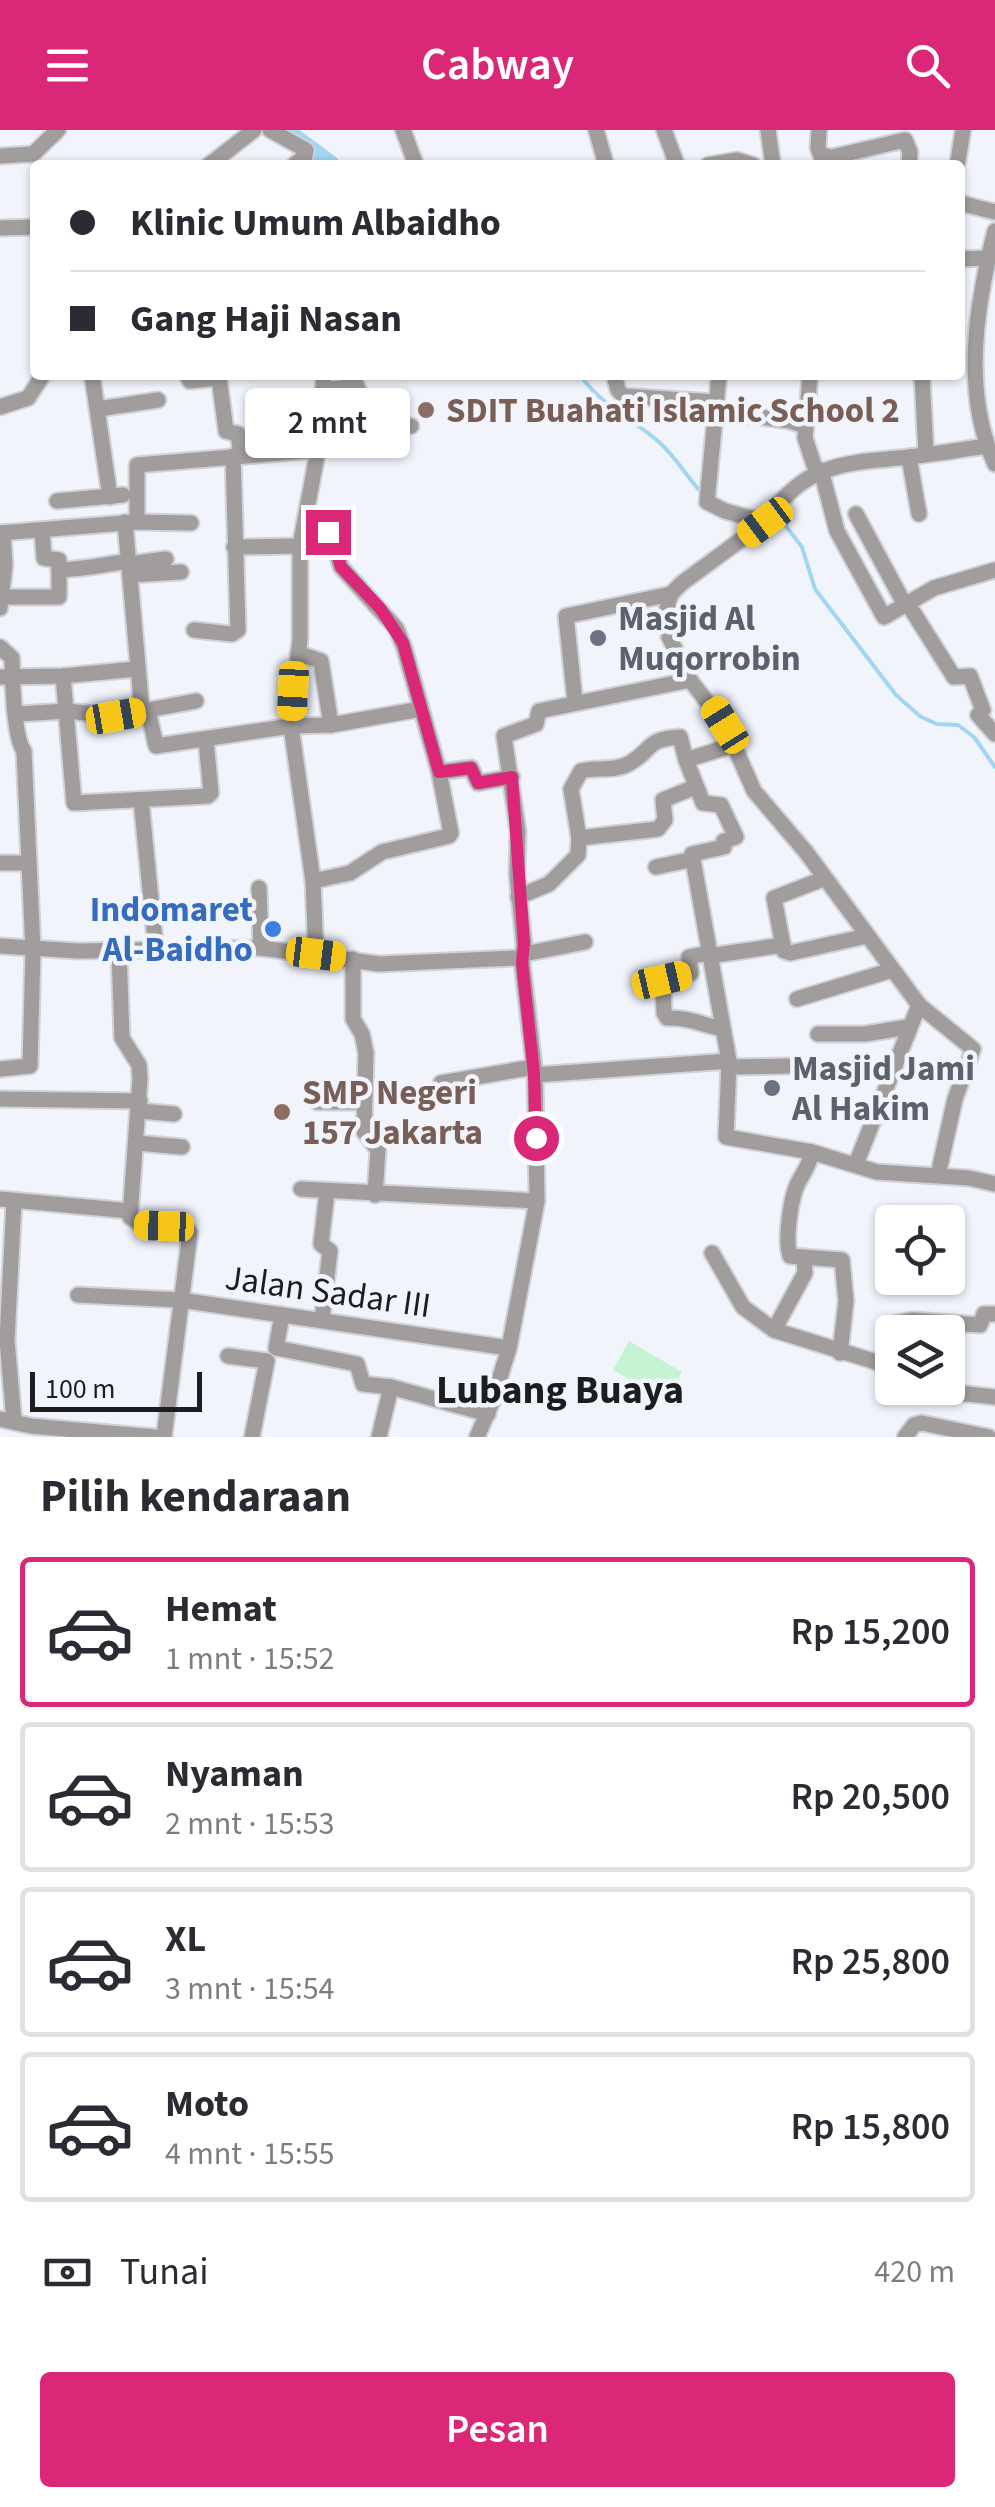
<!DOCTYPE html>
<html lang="id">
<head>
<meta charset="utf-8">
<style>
	:root { --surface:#fff; --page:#f2f2f3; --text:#2b2b33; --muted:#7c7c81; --line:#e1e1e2; --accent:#db2777 }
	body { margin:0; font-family:"Source Sans 3",sans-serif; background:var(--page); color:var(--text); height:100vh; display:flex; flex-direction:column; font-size:38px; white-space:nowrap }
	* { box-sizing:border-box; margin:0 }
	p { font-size:32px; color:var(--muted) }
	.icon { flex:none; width:55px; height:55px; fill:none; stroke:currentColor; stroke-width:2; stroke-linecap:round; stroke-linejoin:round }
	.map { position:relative; height:1307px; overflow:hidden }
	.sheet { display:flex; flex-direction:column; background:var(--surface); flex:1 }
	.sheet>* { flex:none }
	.guide { position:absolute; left:30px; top:30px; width:935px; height:220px; border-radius:10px; box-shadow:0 2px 8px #0004; display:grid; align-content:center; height:220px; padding:0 40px; background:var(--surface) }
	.tools { position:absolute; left:875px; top:1075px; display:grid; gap:20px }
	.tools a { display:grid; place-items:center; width:90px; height:90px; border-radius:10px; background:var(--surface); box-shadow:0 2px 8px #0004; font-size:50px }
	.scale { position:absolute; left:30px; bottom:25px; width:172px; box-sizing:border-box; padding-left:10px; border:5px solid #1c1d20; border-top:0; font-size:28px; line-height:35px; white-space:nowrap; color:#1c1d20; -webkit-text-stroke:8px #f2f4fc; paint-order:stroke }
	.end { position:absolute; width:45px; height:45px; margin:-22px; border:12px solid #db2777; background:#fff; box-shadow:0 0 0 5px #fff }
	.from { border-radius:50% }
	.bubble { position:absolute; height:70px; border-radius:10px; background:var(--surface); box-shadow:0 2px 8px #0004; font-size:32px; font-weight:600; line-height:70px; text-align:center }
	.car { position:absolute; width:30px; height:60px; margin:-30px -15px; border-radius:12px; box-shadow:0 0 8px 2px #0007; background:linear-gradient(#f5c518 24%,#345 0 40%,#f5c518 0 76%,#345 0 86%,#f5c518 0) }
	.guide b { display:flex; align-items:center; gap:35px; height:95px; font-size:38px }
	.guide b+b { border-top:2px solid var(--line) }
	.guide i { width:25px; height:25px; background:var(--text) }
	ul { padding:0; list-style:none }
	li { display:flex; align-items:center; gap:30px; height:150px; margin:0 20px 15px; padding:0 20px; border:5px solid var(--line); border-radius:10px }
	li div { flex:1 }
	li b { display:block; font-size:38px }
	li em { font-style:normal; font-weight:600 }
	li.active { border-color:var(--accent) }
	li>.icon { width:90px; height:90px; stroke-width:1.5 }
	h2 { padding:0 40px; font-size:45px; line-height:120px }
	.pay { display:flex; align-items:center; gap:25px; height:110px; padding:0 40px; font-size:38px }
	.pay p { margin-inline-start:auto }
	.cta { display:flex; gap:20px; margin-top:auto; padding:20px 40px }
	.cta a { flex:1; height:115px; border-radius:10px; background:var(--accent); color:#fff; font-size:40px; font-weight:600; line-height:115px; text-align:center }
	header { display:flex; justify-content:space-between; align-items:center; height:130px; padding:0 40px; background:var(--accent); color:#fff; font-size:45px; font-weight:600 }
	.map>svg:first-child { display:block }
	.pitch { fill:#c5f4d2 }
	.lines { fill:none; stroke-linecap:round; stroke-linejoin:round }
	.stream { stroke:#a0d6f1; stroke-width:4 }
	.river { stroke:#a0d6f1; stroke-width:20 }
	.minor-casing { stroke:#d0d2d9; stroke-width:19 }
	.minor { stroke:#a19d9c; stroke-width:15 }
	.route { stroke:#db2777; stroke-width:12 }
	.education-dot { fill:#8d6e63; stroke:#f2f4fc; stroke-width:4 }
	.worship-dot { fill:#6b7280; stroke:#f2f4fc; stroke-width:4 }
	.shop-dot { fill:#3f7fe0; stroke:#f2f4fc; stroke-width:4 }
	.labels { text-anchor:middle; stroke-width:9; stroke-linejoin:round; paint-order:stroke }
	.education-label { font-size:35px; font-weight:bold; fill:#785e54; stroke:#f2f4fc; text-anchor:start }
	.worship-label { font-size:35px; font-weight:bold; fill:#5b616d; stroke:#f2f4fc; text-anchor:start }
	.shop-label { font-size:35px; font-weight:bold; fill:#366cbe; stroke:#f2f4fc; text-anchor:end }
	.street-label { font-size:35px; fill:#1c1d20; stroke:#f2f4fc }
	.quarter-label { font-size:40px; font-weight:bold; fill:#1c1d20; stroke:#f2f4fc }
</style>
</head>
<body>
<header><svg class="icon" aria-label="menu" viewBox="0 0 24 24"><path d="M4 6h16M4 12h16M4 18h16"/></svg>Cabway<svg class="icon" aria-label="search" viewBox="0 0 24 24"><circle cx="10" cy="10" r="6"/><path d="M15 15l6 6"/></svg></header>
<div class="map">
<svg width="995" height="1307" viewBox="0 0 995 1307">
	<rect width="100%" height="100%" fill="#f2f4fc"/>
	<path class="pitch" d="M629,1211L682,1242L666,1271L613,1240Z"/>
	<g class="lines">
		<g class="stream">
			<path d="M580,245C604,278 630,287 659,312C676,327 686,346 701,362"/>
			<path d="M778,386L802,417L815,459L896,565L921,587L937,594L958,595L974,607L995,637"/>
		</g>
		<path class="river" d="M292,7L330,35"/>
		<g class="minor-casing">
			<g id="minor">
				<path d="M270,0L306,20L305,26L294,35"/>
				<path d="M403,0L416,35"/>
				<path d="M596,0L605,31"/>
				<path d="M664,0L677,35"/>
				<path d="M768,0L773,35"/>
				<path d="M819,0L818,18L823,31"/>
				<path d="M822,25L832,27L905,10L910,22L909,35"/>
				<path d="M0,26L33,24L58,0"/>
				<path d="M958,31L963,0"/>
				<path d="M209,35L254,0"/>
				<path d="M708,35L737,30L753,35"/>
				<path d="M960,73L995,82"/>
				<path d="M0,98L35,97"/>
				<path d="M995,101C976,174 962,263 995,334"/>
				<path d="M960,129L988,128"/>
				<path d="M92,245L110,367"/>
				<path d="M187,245L190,251L219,248L226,301L238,304L241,325"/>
				<path d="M614,245L618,260L623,266L715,272"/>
				<path d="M719,245L707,372L725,381L765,392"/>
				<path d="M810,245L805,308L816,341"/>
				<path d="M922,245L926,324"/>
				<path d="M323,260L357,256L362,271"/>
				<path d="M0,277L28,268L43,245"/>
				<path d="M98,279L158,270"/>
				<path d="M715,281L790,291L804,296"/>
				<path d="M320,305L411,296"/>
				<path d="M909,327L919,384"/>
				<path d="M821,340L837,401L884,487L934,458L995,440"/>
				<path d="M57,371L123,365"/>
				<path d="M856,384L905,475"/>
				<path d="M125,392L142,581"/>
				<path d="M137,392L191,393"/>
				<path d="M304,395L331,404L341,437L396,498L404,517L439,642L451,703L449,706L382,722L350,743L313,751"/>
				<path d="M0,403L137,392V335L318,320"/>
				<path d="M234,417L300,416"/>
				<path d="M129,434L166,429"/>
				<path d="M59,440C84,439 105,435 129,431"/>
				<path d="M130,445L181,442"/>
				<path d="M1,467H59V430L44,428L42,400"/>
				<path d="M908,474L954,547L970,546L983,580L978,585L995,604"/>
				<path d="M0,478L5,435L3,403"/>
				<path d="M194,500L232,504L238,500L233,326"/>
				<path d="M0,517L12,528C12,548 14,609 24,621L33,820L30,936L0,939"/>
				<path d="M298,523L321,531L331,595"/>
				<path d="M63,546L74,673L208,666L211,663L206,610"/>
				<path d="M0,547L63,546L136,539"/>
				<path d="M575,572L566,486L671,464"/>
				<path d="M148,580L156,616L291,596L331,595L421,579"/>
				<path d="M18,584L67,581L116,586L196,571"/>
				<path d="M686,630L703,673L721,675L736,707L724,711V717L692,724L729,931"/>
				<path d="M439,642L471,638L478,653L512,647"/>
				<path d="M141,670L156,820"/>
				<path d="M579,708L658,699L665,690L663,670L695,657"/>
				<path d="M0,733H28"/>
				<path d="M656,737L694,729"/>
				<path d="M823,749L774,768L784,821L790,823L867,806"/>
				<path d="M259,758L261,818"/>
				<path d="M518,767L549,754L578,725L579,708L571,659L581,641C596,637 615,642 630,633C653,620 645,609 680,607L686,630L734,615"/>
				<path d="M0,816L78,821L261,818L379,834L516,828L522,832"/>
				<path d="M119,821L122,908L139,935L140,949L130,1087L142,1095L185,1096L190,1103L164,1307"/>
				<path d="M709,823L689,827L691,843L663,850L664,883L667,888C688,887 702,895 723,899"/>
				<path d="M524,824L585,812"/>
				<path d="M316,825L313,751L291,596L300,508V416L318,320L324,245"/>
				<path d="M709,826L783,815"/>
				<path d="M353,829V889L362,904L366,923L364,1002L378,1020L375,1065"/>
				<path d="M797,869L892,840"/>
				<path d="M818,904H865L908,897"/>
				<path d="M730,937L788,936"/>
				<path d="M535,945L729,931L726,1007L812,1022L877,1042L969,1048L995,1054"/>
				<path d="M441,953L534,937"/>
				<path d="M1,969L140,971"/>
				<path d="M317,972H363"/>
				<path d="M140,981L174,984"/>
				<path d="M137,1013L182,1017"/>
				<path d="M812,1022C809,1036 805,1040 799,1051C790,1067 785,1111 790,1126L842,1130L846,1171L840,1223"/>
				<path d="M856,1034L919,875"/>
				<path d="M938,1045L955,969L973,919L919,875L806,722L754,661L725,595L690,550L669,507L667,478L671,464L682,453L765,392C802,336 840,333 900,328C929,325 958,320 987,316"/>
				<path d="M301,1059L537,1071"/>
				<path d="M0,1069L130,1081"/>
				<path d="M14,1071L7,1210L14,1291"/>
				<path d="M712,1123L743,1177L774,1200L892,1237"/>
				<path d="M78,1165L180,1170L509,1218"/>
				<path d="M282,1185L276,1218L357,1234L363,1254L391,1257L488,1284"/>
				<path d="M322,1190L330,1121L321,1114L327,1062"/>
				<path d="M774,1200L805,1143L804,1127"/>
				<path d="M228,1226L267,1231L252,1307"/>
				<path d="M884,1235L896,1193L913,1190L980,1195L984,1184H995"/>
				<path d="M945,1258L958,1263L995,1267"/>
				<path d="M0,1289L31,1296L155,1307"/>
				<path d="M379,1307L391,1257"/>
				<path d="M477,1307L493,1270L509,1218L537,1071L535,945L522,832L524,815L517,745L518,701L504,606L536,594L539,581L690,550"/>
				<path d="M905,1307L914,1295L922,1293L989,1307"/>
			</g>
		</g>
		<use href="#minor" class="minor"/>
	</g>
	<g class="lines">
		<path class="route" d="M328,402L332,406L341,437L380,478L403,513L439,642L471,638L478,653L512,647L524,814L522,832L534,944L536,1008"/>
	</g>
	<g class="education-dot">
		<circle cx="426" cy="280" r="10"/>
		<circle cx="282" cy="982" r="10"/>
	</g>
	<g class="worship-dot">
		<circle cx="598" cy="508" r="10"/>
		<circle cx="772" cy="958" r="10"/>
	</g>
	<circle class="shop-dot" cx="273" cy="799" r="10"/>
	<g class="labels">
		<g class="education-label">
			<text x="446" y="292">SDIT Buahati Islamic School 2</text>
			<text x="302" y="974">SMP Negeri<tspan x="302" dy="40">157 Jakarta</tspan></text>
		</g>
		<g class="worship-label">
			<text x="618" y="500">Masjid Al<tspan x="618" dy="40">Muqorrobin</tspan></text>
			<text x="792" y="950">Masjid Jami<tspan x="792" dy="40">Al Hakim</tspan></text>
		</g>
		<g class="shop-label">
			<text x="253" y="791">Indomaret<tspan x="253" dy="40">Al-Baidho</tspan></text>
		</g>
		<g class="street-label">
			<text transform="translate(328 1161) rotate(8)" y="12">Jalan Sadar III</text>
		</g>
		<g class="quarter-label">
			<text x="560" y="1273">Lubang Buaya</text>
		</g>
	</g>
</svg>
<div class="tools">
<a><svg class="icon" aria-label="locate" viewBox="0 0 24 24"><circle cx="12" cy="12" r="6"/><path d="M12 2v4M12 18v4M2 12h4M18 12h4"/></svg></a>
<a><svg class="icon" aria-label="layers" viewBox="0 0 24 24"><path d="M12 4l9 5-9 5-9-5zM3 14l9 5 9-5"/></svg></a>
</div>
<div class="scale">100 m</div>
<i class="end from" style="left:536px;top:1008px"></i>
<i class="end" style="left:328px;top:402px"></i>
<div class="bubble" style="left:245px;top:258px;width:165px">2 mnt</div>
<i class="car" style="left:765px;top:392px;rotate:233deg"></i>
<i class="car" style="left:293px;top:561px;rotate:183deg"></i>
<i class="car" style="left:116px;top:586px;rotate:80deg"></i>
<i class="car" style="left:725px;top:595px;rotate:328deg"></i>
<i class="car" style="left:316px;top:824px;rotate:97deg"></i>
<i class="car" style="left:662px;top:850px;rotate:77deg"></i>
<i class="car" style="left:164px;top:1096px;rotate:272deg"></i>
<div class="guide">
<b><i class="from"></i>Klinic Umum Albaidho</b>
<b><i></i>Gang Haji Nasan</b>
</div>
</div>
<section class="sheet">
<h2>Pilih kendaraan</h2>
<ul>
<li class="active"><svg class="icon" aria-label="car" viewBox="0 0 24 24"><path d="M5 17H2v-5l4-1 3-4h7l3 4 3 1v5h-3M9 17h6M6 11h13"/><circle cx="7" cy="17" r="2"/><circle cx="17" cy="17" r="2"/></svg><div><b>Hemat</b><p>1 mnt · 15:52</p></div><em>Rp 15,200</em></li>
<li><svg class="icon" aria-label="car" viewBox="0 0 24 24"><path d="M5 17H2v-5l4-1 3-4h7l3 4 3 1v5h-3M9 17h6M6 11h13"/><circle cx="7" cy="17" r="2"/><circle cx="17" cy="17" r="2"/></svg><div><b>Nyaman</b><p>2 mnt · 15:53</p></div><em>Rp 20,500</em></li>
<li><svg class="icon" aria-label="car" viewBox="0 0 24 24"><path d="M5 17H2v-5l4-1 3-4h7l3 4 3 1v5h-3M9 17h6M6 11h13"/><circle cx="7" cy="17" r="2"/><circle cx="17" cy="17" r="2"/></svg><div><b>XL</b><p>3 mnt · 15:54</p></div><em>Rp 25,800</em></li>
<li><svg class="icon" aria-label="car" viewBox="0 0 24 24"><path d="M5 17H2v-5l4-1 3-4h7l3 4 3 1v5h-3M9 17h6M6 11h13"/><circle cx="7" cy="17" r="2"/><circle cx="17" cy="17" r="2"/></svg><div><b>Moto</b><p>4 mnt · 15:55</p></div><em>Rp 15,800</em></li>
</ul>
<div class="pay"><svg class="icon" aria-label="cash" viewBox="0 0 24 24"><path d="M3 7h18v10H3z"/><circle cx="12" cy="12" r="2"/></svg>Tunai<p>420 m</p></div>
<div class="cta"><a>Pesan</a></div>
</section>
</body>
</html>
